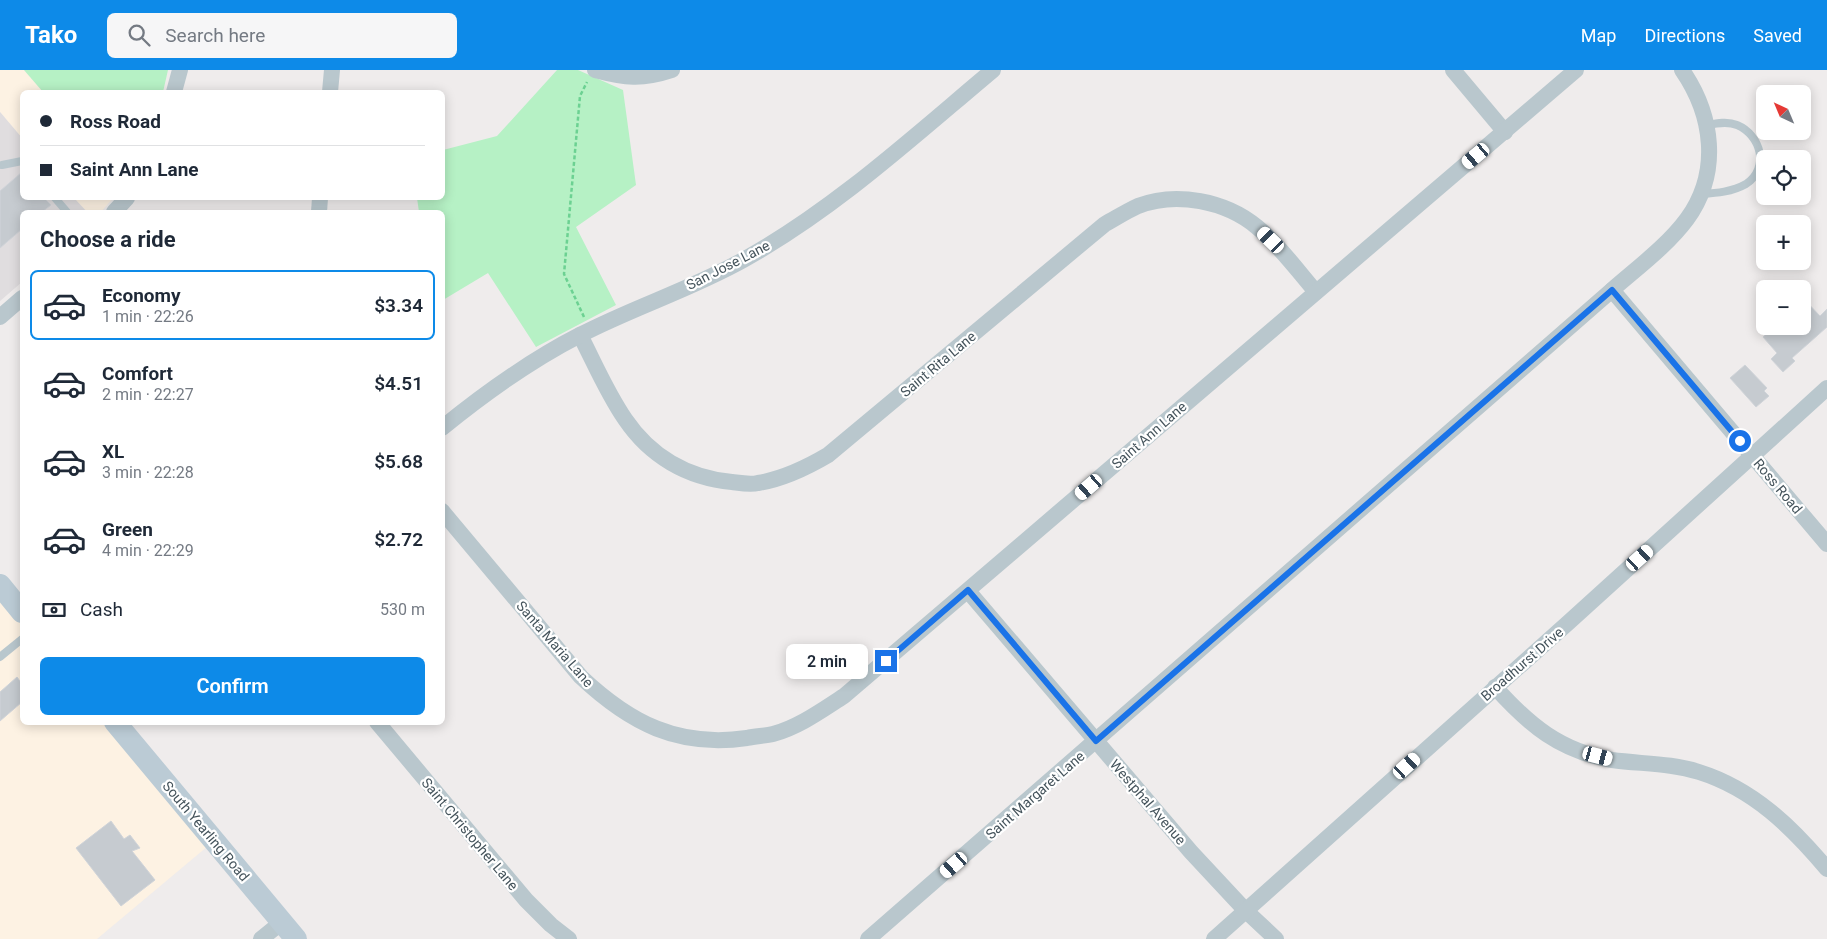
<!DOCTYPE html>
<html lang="en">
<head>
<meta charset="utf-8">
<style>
	:root { --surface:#fff; --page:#f6f6f7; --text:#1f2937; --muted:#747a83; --line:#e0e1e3; --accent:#0d8ae8 }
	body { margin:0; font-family:Roboto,sans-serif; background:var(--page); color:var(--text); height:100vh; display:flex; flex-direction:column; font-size:19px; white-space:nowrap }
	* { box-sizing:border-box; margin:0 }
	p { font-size:16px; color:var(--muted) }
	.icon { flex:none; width:28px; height:28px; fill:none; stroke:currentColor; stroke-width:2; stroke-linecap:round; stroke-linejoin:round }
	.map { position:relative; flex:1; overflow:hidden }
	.sheet { position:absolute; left:20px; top:140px; width:425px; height:515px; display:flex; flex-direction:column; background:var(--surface); border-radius:8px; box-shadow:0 2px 12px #0003 }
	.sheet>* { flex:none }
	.guide { position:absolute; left:20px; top:20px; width:425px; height:110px; border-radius:8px; box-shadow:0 2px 12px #0003; display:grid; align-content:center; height:110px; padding:0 20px; background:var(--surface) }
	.needle { width:32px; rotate:316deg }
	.fabs { position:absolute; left:1756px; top:15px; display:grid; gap:10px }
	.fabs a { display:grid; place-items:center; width:55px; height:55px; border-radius:8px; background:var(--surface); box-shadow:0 2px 12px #0003; font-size:25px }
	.end { position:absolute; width:22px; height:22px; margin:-11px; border:6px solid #1a73e8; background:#fff; box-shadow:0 0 0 2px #fff }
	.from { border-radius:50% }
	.bubble { position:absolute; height:35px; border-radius:8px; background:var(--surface); box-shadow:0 2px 12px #0003; font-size:16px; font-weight:600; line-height:35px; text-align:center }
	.car { position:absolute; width:15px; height:30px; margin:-15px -8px; border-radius:6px; box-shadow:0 0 4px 1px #0007; background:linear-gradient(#fff 24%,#345 0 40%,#fff 0 76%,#345 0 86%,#fff 0) }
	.guide b { display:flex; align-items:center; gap:18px; height:48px; font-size:19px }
	.guide b+b { border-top:1px solid var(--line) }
	.guide i { width:12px; height:12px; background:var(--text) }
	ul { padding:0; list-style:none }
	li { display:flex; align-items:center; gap:15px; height:70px; margin:0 10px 8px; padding:0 10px; border:2px solid transparent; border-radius:8px }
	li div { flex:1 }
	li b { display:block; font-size:19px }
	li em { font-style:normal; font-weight:600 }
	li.on { border-color:var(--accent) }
	li>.icon { width:45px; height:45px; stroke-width:1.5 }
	h2 { padding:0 20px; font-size:22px; line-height:60px }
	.pay { display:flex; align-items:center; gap:12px; height:55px; padding:0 20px; font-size:19px }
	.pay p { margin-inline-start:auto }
	.action { display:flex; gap:10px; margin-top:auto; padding:10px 20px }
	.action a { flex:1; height:58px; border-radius:8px; background:var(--accent); color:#fff; font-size:20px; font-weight:600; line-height:58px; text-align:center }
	header { display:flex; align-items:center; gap:30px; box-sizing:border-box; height:70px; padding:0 25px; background:var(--accent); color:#fff }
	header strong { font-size:24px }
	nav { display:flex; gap:28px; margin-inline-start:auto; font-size:18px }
	.search { width:350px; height:45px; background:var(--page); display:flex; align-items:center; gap:12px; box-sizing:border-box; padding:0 18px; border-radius:8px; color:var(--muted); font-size:19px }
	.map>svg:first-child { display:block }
	.commercial { fill:#fdf2e3 }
	.education { fill:#e0dddf }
	.green { fill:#b6f1c5 }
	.building { fill:#c6cbd0; stroke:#d0d4d9 }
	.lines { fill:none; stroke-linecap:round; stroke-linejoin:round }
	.path { stroke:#6cd192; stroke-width:2.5; stroke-dasharray:4 2.5; stroke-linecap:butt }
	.lane { stroke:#b9c7cd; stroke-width:8 }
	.street { stroke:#b9c7cd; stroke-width:16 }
	.secondary { stroke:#bbcbd5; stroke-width:22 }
	.route { stroke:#1a73e8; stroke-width:6 }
	.labels { text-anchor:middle; stroke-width:4.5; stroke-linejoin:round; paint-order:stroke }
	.street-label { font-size:14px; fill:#44535b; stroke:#fff }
</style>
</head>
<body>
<header>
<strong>Tako</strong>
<div class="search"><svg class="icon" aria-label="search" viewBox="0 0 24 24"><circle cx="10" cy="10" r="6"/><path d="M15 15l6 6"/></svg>Search here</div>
<nav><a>Map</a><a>Directions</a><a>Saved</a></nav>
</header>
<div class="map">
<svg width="1827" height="869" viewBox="0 0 1827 869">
	<rect width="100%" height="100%" fill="#efecec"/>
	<g class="commercial">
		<path d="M0,0H24L43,22H22V68L0,42Z"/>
		<path d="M74,128H113L101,142H87Z"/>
		<path d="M0,515L22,542V652L115,653L214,771L97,869H0Z"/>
	</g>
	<path class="education" d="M0,42L22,68V128H74L87,142H22V212L0,231Z"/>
	<g class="green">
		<path d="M24,0H168L163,22H43Z"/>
		<path d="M557,0H578L623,20L636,115L576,157L616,235L536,277L488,203L443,230L442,142H419L417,128H442L443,80L497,66Z"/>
	</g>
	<g class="building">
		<path d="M22,102V128H44L51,135L42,142H22V159L0,178V121Z"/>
		<path d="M1802,227L1820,246L1827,239V257L1792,288L1795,291L1783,302L1771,289L1777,283L1763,267L1775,256H1802Z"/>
		<path d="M1745,295L1767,318L1764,321L1769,326L1756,337L1730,308Z"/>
		<path d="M17,607L22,614V632L0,651V622Z"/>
		<path d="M111,751L124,769L130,765L140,778L132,781L155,810L121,836L76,778Z"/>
	</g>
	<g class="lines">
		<path class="path" d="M584,247L564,204L580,26L587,12"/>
		<g class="lane">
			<path d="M2,95L22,91"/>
			<path d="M1701,124C1716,123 1732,122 1746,114C1770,98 1761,65 1737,55C1728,51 1717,53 1707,55"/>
			<path d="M55,128L67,142"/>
			<path d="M0,587L22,569"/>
		</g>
		<g class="street">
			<path d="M595,0C625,8 642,10 672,0"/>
			<path d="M1453,0L1505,62"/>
			<path d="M174,22L180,0"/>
			<path d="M330,22L332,0"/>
			<path d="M114,142L127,128"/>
			<path d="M319,142L320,128"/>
			<path d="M1612,220L1827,474"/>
			<path d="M0,247L22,228"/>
			<path d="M580,265C594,292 607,323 625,349C650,386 687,408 732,412C740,413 750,415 758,413C783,409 806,398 828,385L1105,154C1116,148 1127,141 1138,136C1176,121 1226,131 1257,157C1279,175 1297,200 1316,222"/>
			<path d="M442,358C485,323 531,290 580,265C634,237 692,219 745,189C836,138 913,67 993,0"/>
			<path d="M442,441L581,607C630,653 678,678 747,668C756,666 765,666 773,664C799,657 822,640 844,626L1576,0"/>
			<path d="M968,521L1191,782L1246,841L1276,869"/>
			<path d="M1495,617C1529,655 1560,681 1612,690C1641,694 1671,693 1699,702C1753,719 1792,757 1827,799"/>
			<path d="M377,652L526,830L551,855L569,869"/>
			<path d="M261,869L282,852"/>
			<path d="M868,869L1612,220C1637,198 1667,176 1687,149C1721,102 1713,45 1682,0"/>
			<path d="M1214,869L1569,552L1827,318"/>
		</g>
		<g class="secondary">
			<path d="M0,515L22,542"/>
			<path d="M115,652L296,869"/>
		</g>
	</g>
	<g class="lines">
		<path class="route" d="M886,591L968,520L1096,671L1612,220L1740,371"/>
	</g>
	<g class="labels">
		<g class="street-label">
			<text transform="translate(728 195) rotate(-27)" y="5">San Jose Lane</text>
			<text transform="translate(938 294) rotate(-40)" y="5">Saint Rita Lane</text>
			<text transform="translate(1149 365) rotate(-41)" y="5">Saint Ann Lane</text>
			<text transform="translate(1778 416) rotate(50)" y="5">Ross Road</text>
			<text transform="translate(555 574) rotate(49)" y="5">Santa Maria Lane</text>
			<text transform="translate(1522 594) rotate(-41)" y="5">Broadhurst Drive</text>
			<text transform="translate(1035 725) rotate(-41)" y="5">Saint Margaret Lane</text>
			<text transform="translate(1148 732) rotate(49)" y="5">Westphal Avenue</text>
			<text transform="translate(206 761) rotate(50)" y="5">South Yearling Road</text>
			<text transform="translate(470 764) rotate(50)" y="5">Saint Christopher Lane</text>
		</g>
	</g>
</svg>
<div class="fabs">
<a><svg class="needle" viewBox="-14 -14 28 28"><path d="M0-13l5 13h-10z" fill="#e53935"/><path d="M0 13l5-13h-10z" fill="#747a83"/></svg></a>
<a><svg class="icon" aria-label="locate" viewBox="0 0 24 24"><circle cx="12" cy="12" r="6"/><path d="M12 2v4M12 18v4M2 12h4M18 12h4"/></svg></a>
<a>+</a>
<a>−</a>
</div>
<i class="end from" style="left:1740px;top:371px"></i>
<i class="end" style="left:886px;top:591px"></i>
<div class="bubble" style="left:786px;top:574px;width:82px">2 min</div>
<i class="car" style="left:1476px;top:86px;rotate:230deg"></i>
<i class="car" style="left:1271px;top:170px;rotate:314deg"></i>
<i class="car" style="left:1089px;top:417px;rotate:229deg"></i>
<i class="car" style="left:1640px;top:488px;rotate:48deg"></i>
<i class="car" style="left:1598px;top:686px;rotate:105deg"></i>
<i class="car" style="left:1407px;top:696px;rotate:48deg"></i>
<i class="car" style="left:954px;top:795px;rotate:229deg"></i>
<div class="guide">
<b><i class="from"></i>Ross Road</b>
<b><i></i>Saint Ann Lane</b>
</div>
<section class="sheet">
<h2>Choose a ride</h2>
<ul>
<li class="on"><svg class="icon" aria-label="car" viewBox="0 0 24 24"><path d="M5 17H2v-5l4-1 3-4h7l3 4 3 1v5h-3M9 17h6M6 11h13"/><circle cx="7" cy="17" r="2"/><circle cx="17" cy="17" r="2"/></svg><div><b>Economy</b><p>1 min · 22:26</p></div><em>$3.34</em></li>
<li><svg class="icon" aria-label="car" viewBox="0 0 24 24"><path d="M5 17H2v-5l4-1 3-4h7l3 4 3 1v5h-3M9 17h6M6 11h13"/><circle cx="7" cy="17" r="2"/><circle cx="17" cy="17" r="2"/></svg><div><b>Comfort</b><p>2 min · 22:27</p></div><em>$4.51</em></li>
<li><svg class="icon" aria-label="car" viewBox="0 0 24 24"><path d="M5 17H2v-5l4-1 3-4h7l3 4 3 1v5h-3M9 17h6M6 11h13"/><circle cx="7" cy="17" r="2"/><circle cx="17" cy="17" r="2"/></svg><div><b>XL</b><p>3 min · 22:28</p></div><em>$5.68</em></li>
<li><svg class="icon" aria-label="car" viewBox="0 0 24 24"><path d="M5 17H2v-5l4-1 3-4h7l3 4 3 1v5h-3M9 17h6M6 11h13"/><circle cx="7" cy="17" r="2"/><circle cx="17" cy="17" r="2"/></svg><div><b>Green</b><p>4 min · 22:29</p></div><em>$2.72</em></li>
</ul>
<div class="pay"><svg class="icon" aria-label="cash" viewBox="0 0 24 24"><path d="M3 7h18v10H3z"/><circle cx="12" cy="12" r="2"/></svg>Cash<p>530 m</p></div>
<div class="action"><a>Confirm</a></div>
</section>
</div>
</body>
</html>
